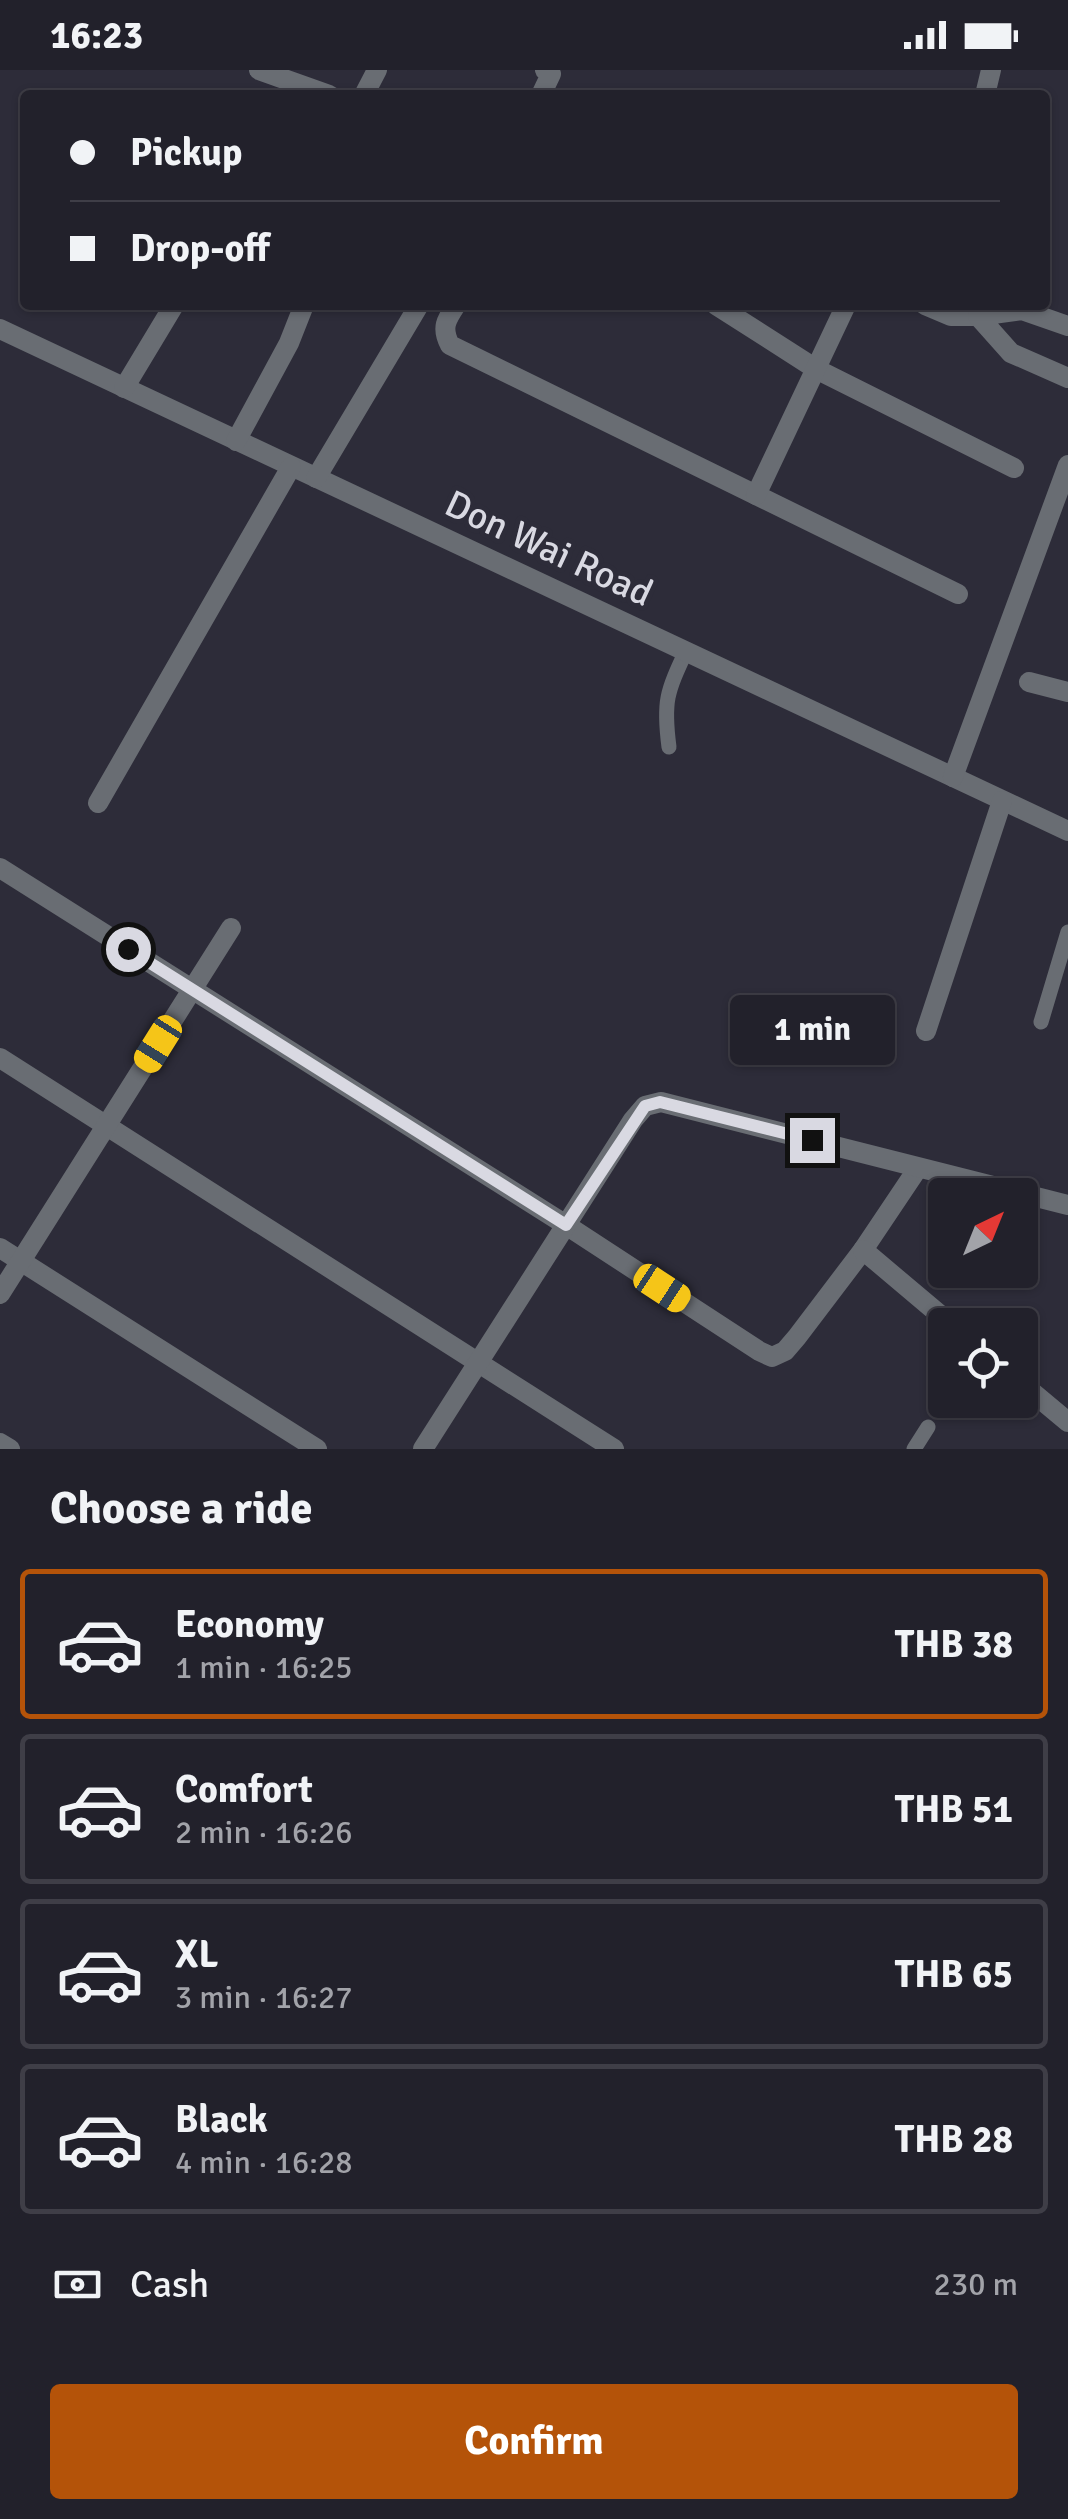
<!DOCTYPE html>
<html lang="en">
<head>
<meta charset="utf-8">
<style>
	:root { --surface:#22212b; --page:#2e2e37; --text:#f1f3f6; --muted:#a2a3a9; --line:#3f3e47; --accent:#b45309 }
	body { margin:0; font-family:Signika,sans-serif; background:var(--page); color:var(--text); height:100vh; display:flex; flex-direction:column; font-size:38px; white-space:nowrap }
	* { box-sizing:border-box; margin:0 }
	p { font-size:32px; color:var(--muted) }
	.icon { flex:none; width:55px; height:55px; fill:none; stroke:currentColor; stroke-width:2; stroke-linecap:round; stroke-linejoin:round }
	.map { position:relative; height:1379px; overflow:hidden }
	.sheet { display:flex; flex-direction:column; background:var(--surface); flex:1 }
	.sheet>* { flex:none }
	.hud { position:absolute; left:20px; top:20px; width:1030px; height:220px; border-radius:10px; box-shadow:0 2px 8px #0004,0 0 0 2px var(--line); display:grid; align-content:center; height:220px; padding:0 50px; background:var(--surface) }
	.needle { width:65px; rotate:43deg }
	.controls { position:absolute; left:928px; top:1108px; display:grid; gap:20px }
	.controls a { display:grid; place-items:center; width:110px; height:110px; border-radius:10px; background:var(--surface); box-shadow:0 2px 8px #0004,0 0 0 2px var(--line); font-size:50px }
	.end { position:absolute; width:45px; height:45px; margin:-22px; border:12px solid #d9d9e2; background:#111; box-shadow:0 0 0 5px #111 }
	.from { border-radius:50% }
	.bubble { position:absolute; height:70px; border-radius:10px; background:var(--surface); box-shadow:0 2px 8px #0004,0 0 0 2px var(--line); font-size:32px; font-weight:700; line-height:70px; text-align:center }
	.car { position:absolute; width:30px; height:60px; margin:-30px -15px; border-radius:12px; box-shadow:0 0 8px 2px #0007; background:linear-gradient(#f5c518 24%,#345 0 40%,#f5c518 0 76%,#345 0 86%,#f5c518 0) }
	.hud b { display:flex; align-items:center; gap:35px; height:95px; font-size:38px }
	.hud b+b { border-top:2px solid var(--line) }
	.hud i { width:25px; height:25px; background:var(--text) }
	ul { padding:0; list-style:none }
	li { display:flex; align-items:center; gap:30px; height:150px; margin:0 20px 15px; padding:0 30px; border:5px solid var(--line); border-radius:10px }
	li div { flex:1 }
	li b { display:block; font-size:38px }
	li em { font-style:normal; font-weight:700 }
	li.selected { border-color:var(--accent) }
	li>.icon { width:90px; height:90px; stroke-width:1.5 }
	h2 { padding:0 50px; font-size:45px; line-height:120px }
	.pay { display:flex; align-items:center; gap:25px; height:110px; padding:0 50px; font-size:38px }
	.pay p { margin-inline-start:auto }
	.primary-button { display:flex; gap:20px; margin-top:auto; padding:20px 50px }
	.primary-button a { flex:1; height:115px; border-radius:10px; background:var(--accent); color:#fff; font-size:40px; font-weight:700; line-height:115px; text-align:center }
	.status { display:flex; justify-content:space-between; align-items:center; height:70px; padding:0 50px; background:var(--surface); direction:ltr }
	.status svg { height:28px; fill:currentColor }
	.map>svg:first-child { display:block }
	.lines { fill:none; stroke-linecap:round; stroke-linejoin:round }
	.lane { stroke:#696d73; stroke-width:15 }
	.street { stroke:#696d73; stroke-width:20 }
	.route { stroke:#d9d9e2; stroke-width:12 }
	.labels { text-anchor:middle; stroke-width:10; stroke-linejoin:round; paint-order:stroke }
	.street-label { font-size:38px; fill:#d9d9e2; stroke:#2d2c39 }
</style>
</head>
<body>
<div class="status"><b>16:23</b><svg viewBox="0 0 49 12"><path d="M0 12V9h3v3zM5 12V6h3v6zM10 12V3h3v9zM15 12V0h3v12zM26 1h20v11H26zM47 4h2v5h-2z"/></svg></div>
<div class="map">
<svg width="1068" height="1379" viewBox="0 0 1068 1379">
	<rect width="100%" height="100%" fill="#2d2c39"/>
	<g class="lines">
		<g class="lane">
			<path d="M669,677C663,631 667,622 686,581"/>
			<path d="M1041,952L1068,862"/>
			<path d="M914,1379L928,1357"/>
		</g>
		<g class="street">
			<path d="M259,0L329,25"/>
			<path d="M364,25L377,0"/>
			<path d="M541,25L551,4L545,0"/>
			<path d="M985,25L991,0"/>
			<path d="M456,235C446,250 441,258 450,275L958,524"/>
			<path d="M716,235L816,299L1014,398"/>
			<path d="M925,235L951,246H978"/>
			<path d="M1068,256L1022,240L978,246L1011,283L1068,308"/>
			<path d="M0,259L1068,761"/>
			<path d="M124,318L174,235"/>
			<path d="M236,371L289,273L304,235"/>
			<path d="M316,408L419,235"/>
			<path d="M756,425L846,235"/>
			<path d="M1029,612L1068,622"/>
			<path d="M953,707L1068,395"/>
			<path d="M98,733L291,397"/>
			<path d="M0,798L566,1155L759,1281L772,1287L785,1281L797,1267L863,1180L918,1098"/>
			<path d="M926,961L1002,731"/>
			<path d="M0,988L614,1379"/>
			<path d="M0,1178L317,1379"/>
			<path d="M863,1180L952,1255"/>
			<path d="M0,1224L231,858"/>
			<path d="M1020,1312L1068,1352"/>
			<path d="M0,1373L10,1379"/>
			<path d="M423,1379L633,1050L645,1036L661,1032L1068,1135"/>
		</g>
	</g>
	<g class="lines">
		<path class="route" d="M128,879L566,1155L645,1036L660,1032L812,1070"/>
	</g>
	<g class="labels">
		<g class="street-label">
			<text transform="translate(549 478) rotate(25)" y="13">Don Wai Road</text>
		</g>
	</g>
</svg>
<div class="controls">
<a><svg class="needle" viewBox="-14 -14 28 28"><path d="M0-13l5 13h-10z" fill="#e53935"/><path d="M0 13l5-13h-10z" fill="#a2a3a9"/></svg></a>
<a><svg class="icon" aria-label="locate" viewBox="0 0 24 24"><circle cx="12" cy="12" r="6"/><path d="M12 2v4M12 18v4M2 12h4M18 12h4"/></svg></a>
</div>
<i class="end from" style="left:128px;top:879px"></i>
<i class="end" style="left:812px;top:1070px"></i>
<div class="bubble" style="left:730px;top:925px;width:165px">1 min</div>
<i class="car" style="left:158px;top:974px;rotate:212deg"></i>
<i class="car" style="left:662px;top:1218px;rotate:123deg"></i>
<div class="hud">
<b><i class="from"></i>Pickup</b>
<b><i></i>Drop-off</b>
</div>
</div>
<section class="sheet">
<h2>Choose a ride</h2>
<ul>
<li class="selected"><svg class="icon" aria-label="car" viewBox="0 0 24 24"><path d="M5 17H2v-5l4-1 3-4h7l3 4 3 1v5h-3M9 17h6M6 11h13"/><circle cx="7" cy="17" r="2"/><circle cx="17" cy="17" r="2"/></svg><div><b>Economy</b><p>1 min · 16:25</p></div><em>THB 38</em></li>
<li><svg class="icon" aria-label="car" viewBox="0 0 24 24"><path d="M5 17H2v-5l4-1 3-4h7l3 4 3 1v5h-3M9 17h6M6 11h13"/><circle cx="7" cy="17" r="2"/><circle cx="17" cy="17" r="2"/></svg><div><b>Comfort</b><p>2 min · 16:26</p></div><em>THB 51</em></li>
<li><svg class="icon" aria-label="car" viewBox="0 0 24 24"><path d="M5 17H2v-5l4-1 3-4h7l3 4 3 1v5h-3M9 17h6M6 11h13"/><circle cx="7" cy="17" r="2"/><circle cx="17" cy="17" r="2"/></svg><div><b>XL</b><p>3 min · 16:27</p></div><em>THB 65</em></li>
<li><svg class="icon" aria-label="car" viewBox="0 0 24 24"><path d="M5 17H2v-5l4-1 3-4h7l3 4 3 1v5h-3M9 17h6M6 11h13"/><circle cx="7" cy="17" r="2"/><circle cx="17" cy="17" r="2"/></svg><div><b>Black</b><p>4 min · 16:28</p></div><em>THB 28</em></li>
</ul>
<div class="pay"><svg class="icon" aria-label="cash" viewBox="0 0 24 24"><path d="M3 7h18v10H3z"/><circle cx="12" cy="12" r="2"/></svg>Cash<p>230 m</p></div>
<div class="primary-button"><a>Confirm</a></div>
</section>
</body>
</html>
